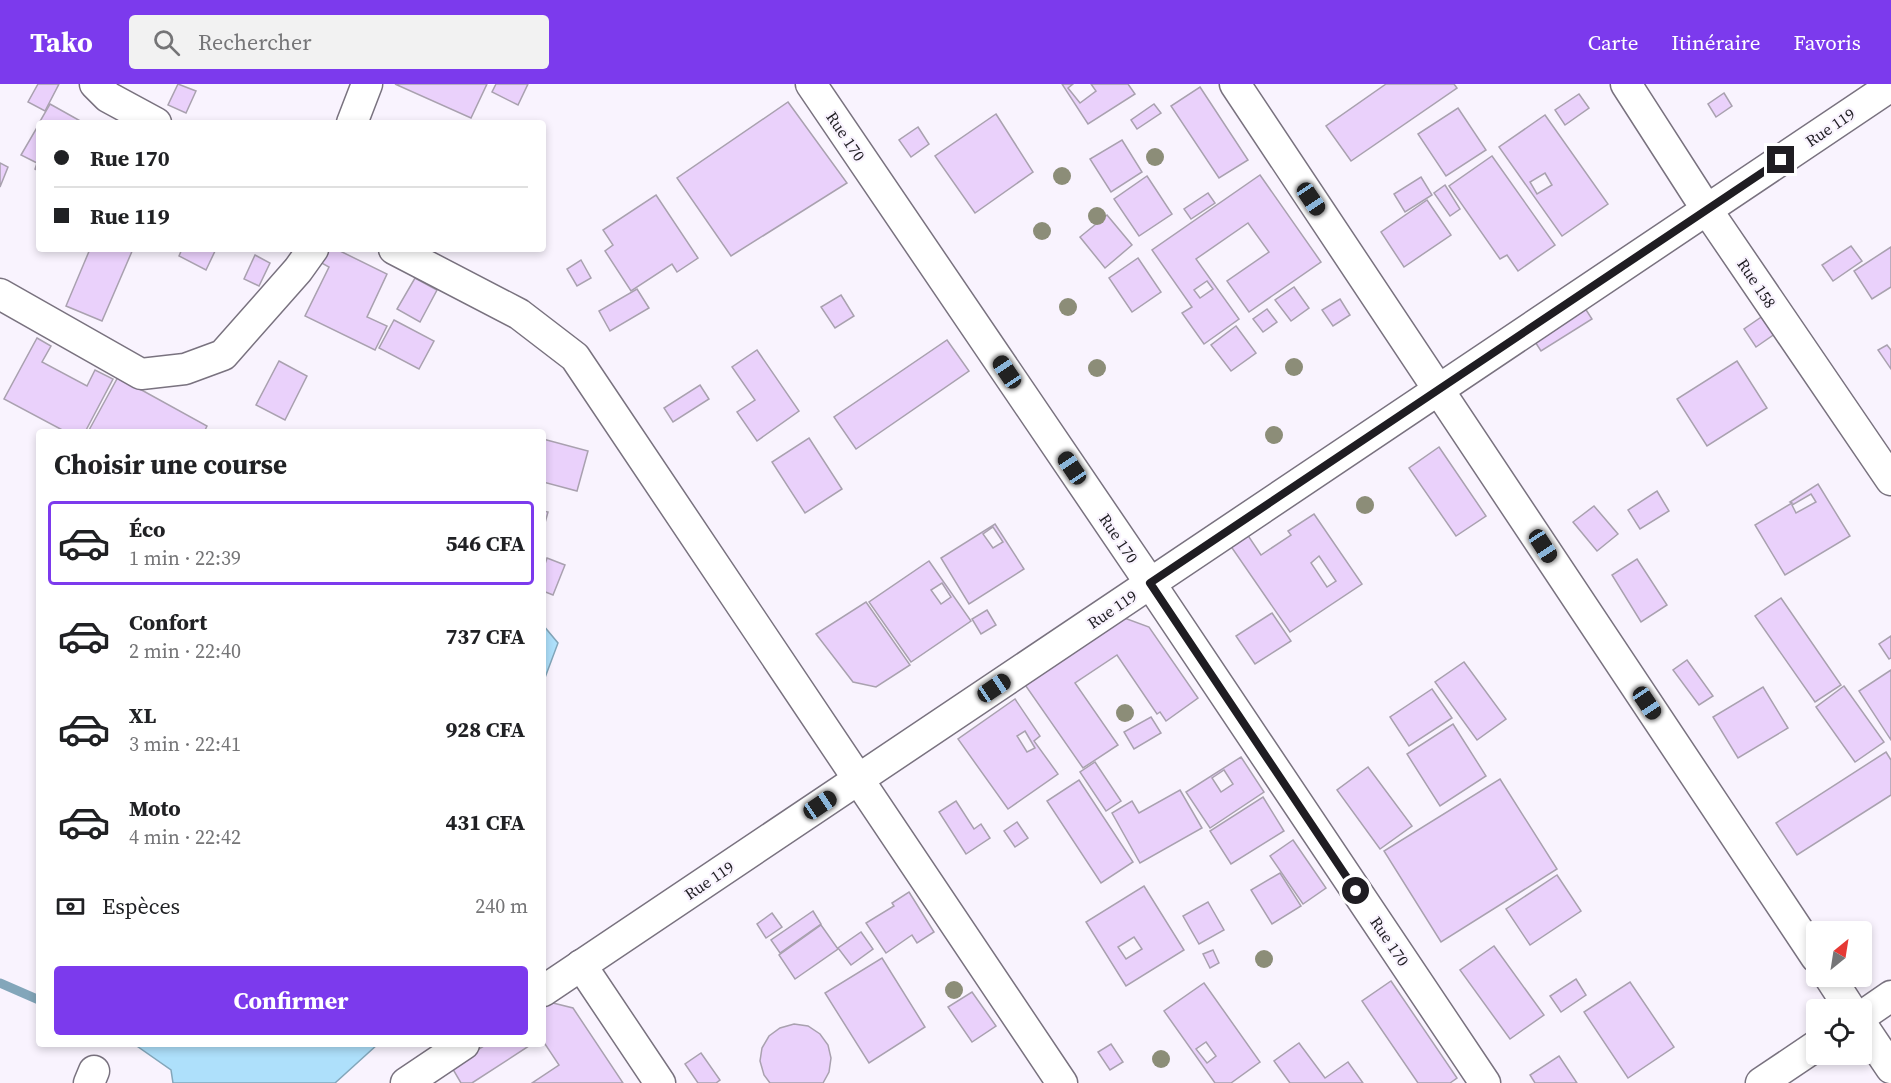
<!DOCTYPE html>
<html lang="fr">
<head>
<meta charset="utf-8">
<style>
	:root { --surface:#fff; --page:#f2f2f2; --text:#202124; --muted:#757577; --line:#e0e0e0; --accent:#7c3aed }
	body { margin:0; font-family:"Source Serif 4",serif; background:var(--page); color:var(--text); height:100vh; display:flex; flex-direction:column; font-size:22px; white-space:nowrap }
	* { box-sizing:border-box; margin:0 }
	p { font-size:20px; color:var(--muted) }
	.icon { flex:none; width:33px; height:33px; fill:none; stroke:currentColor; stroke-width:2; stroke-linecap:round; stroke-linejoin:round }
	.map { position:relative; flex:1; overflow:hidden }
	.drawer { position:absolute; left:36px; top:345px; width:510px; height:618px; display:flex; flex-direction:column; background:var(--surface); border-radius:6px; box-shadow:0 3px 9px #0003 }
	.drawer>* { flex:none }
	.top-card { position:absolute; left:36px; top:36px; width:510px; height:132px; border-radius:6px; box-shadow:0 3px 9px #0003; display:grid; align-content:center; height:132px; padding:0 18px; background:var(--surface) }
	.needle { width:39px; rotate:30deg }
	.fabs { position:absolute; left:1806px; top:837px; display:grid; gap:12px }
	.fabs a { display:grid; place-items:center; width:66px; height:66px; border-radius:6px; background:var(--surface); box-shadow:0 3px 9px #0003; font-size:30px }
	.end { position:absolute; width:27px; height:27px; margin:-14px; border:8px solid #1f1d22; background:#fff; box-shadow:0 0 0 3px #fff }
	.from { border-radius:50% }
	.car { position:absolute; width:18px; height:36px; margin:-18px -9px; border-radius:8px; box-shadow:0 0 4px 2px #0007; background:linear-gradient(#222 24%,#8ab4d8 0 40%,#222 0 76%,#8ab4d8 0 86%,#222 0) }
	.top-card b { display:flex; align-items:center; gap:21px; height:57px; font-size:22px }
	.top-card b+b { border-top:2px solid var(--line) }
	.top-card i { width:15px; height:15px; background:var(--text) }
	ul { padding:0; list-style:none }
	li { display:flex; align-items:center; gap:18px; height:84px; margin:0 12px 9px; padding:0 6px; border:3px solid transparent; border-radius:6px }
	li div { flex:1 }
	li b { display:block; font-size:22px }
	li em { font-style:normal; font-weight:700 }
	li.selected { border-color:var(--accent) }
	li>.icon { width:54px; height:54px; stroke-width:1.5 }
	h2 { padding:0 18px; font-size:27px; line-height:72px }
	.pay { display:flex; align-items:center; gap:15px; height:66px; padding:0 18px; font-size:22px }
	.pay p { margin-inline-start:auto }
	.cta { display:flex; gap:12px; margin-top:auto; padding:12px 18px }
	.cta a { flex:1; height:69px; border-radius:6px; background:var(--accent); color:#fff; font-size:24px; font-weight:700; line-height:69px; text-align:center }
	header { display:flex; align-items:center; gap:36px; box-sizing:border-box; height:84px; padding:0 30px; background:var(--accent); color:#fff }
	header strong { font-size:28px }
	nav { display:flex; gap:33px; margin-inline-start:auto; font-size:21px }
	.search { width:420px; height:54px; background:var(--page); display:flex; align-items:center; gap:15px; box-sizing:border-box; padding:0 21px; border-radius:6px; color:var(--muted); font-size:22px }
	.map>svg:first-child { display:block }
	.water { fill:#aee0fb; stroke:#83a6ba; stroke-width:1.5 }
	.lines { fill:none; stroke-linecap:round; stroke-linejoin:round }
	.stream { stroke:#83a6ba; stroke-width:9 }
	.building { fill:#ead1fb; stroke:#a9a1af; stroke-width:1.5; fill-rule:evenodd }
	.street-casing { stroke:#79727f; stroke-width:33 }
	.street { stroke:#fff; stroke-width:30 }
	.tree { fill:#8c8d78 }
	.route { stroke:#1f1d22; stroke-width:8 }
	.labels { text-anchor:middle; stroke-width:4.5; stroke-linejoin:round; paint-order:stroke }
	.street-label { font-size:16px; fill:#1f1d22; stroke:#f9f3fe }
</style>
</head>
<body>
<header>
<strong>Tako</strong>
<div class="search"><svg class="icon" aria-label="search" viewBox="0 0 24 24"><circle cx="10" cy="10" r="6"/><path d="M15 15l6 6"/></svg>Rechercher</div>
<nav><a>Carte</a><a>Itinéraire</a><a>Favoris</a></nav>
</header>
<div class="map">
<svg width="1891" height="999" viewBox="0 0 1891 999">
	<rect width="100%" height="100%" fill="#f9f3fe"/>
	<g class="water">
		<path d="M543,541L558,559L543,599Z"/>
		<path d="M134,960H378L335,999H173L171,986Z"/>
	</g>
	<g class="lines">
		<path class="stream" d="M0,899L39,916"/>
	</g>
	<g class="building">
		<path d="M38,0H59L45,27L28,18Z"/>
		<path d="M178,0L196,7L186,29L168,21Z"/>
		<path d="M395,0H487L471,34Z"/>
		<path d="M496,0H528L518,21L492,8Z"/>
		<path d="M1062,0H1073L1068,4L1080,19L1096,7L1091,0H1128L1135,10L1088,40Z"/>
		<path d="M1386,0H1454L1457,4L1351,77L1326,42Z"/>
		<path d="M1200,3L1248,76L1219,94L1171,22Z"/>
		<path d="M1724,9L1732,22L1716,33L1708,20Z"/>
		<path d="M1579,10L1589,24L1565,41L1555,26Z"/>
		<path d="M788,18L847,99L731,172L677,94Z"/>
		<path d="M50,20L84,39H39Z"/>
		<path d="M1154,20L1161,29L1137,45L1131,36Z"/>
		<path d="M1458,24L1486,66L1446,92L1418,50Z"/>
		<path d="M996,30L1033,88L975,129L935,72Z"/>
		<path d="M1545,31L1608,120L1562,152L1499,63ZM1545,89L1552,101L1537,110L1530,98Z"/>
		<path d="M39,40V87L35,85L37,79L21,71Z"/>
		<path d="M918,43L929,60L911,73L899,56Z"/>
		<path d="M1122,56L1142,88L1111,108L1090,75Z"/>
		<path d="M1492,72L1555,161L1518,187L1507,171L1500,175L1449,102Z"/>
		<path d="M0,79L8,83L0,103Z"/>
		<path d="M1260,91L1321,178L1249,228L1227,197L1269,168L1248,139L1196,175L1239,235L1204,260L1182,229L1192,223L1152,166ZM1207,197L1213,205L1200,214L1194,206Z"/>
		<path d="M1147,92L1172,130L1139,152L1114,115Z"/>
		<path d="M1421,93L1432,111L1405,128L1394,110Z"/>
		<path d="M1445,101L1460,125L1450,132L1434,109Z"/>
		<path d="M1208,109L1215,119L1191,135L1184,125Z"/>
		<path d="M656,111L698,174L677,188L672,180L631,207L605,167L613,161L603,146Z"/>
		<path d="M1427,116L1451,151L1404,183L1381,148Z"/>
		<path d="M1107,131L1132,161L1105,184L1080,153Z"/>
		<path d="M1851,162L1862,177L1833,197L1822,181Z"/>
		<path d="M1891,163V203L1872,215L1854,187Z"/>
		<path d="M90,165H133L102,237L66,222Z"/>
		<path d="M182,165H216L206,186L179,172Z"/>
		<path d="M324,165H342L340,167L387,190L367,233L387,242L375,266L305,232L329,183L318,177Z"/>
		<path d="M255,171L270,179L259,202L244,195Z"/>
		<path d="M1138,174L1161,208L1132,228L1109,194Z"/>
		<path d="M581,176L591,194L577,202L567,185Z"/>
		<path d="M415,194L437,206L420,238L397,225Z"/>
		<path d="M1294,203L1309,224L1291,237L1275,216Z"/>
		<path d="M637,205L649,224L610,247L599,227Z"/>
		<path d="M841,211L854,232L835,244L821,223Z"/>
		<path d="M1340,215L1350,231L1333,242L1322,226Z"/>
		<path d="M1581,218L1592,235L1541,267L1530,250Z"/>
		<path d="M1267,225L1277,238L1263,248L1253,235Z"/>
		<path d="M1770,227L1782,245L1756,263L1744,245Z"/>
		<path d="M394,236L434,257L419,285L379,264Z"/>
		<path d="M1236,242L1256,269L1231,287L1211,261Z"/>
		<path d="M37,254L51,262L42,278L87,302L95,286L113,295L85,348H66L4,315Z"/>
		<path d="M947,256L969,287L856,365L834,333Z"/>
		<path d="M1887,261L1891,266V285L1878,266Z"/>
		<path d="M757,266L799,327L757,357L737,328L755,316L732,283Z"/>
		<path d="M279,277L307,292L285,336L256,321Z"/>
		<path d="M1737,277L1767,324L1707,362L1677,315Z"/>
		<path d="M118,293L207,342L204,348H88Z"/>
		<path d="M700,301L709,315L673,338L664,324Z"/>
		<path d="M809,354L842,405L805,429L772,378Z"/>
		<path d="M543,355L588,367L577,407L543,398Z"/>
		<path d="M1439,363L1486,432L1456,452L1409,384Z"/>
		<path d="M1818,400L1850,452L1785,491L1755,441L1792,419L1790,418ZM1811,410L1816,418L1796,429L1792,421Z"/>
		<path d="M1657,407L1669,427L1640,445L1628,426Z"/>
		<path d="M1594,422L1618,450L1597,467L1573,438Z"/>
		<path d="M543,427L548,428L543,446Z"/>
		<path d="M1314,430L1362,500L1290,548L1230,461L1247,450L1261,471L1291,451L1288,447ZM1319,472L1336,497L1327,503L1311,479Z"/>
		<path d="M995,440L1024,485L969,520L941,474ZM993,443L1003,458L993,464L983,450Z"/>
		<path d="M547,474L565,481L553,511L543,507V486Z"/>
		<path d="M1637,475L1667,521L1641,538L1612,491Z"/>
		<path d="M929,477L971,537L911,578L869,518ZM942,499L951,513L941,520L931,506Z"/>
		<path d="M1781,514L1841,601L1815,618L1755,532Z"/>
		<path d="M866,518L910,581L876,603L853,598L816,550Z"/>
		<path d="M987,526L996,541L981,550L972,535Z"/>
		<path d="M1272,529L1291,557L1255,580L1236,552Z"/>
		<path d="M1119,532L1149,543L1198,614L1166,637L1160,628L1157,630L1117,571L1075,599L1118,661L1083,684L1021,595Z"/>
		<path d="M1891,552V574L1889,575L1879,560Z"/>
		<path d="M1687,576L1713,612L1699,621L1673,586Z"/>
		<path d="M1464,578L1506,635L1477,656L1435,598Z"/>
		<path d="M1891,586V656L1859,607Z"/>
		<path d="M1844,602L1884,658L1855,678L1816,623Z"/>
		<path d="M1763,603L1788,644L1738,674L1713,633Z"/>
		<path d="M1432,605L1452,634L1409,662L1390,633Z"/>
		<path d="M1015,615L1040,652L1034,657L1058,690L1008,725L958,655ZM1025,647L1035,664L1027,668L1017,652Z"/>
		<path d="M1151,633L1161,649L1134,665L1124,648Z"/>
		<path d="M1453,640L1486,692L1440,722L1407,670Z"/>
		<path d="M1886,668L1891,676V711L1797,771L1776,739Z"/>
		<path d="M1241,673L1264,708L1210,744L1186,708ZM1224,686L1233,700L1221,708L1212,694Z"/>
		<path d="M1095,678L1121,717L1106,727L1080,688Z"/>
		<path d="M1368,683L1412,742L1380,765L1337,706Z"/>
		<path d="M1500,695L1557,785L1441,858L1384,767Z"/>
		<path d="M1079,696L1133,778L1101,799L1047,717Z"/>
		<path d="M1180,706L1202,744L1140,779L1112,729L1132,717L1139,729Z"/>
		<path d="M1263,713L1284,747L1231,780L1210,747Z"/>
		<path d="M956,717L974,745L981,740L990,754L966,770L939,728Z"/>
		<path d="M1017,738L1028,754L1015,763L1004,747Z"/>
		<path d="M1293,756L1326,804L1303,820L1270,772Z"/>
		<path d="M1280,789L1301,822L1272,840L1251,806Z"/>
		<path d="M1557,791L1581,827L1530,861L1506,825Z"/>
		<path d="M1144,802L1184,866L1126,902L1086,838ZM1134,853L1142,865L1126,875L1118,863Z"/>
		<path d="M909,808L934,848L917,859L912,851L886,869L866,839L894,822L892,819Z"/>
		<path d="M1208,818L1224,846L1199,860L1183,832Z"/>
		<path d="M813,827L821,840L780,869L771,856Z"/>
		<path d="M772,829L782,843L766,854L757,840Z"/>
		<path d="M821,841L838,865L795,895L779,871Z"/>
		<path d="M861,848L873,865L851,881L838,864Z"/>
		<path d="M1494,862L1544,931L1510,955L1460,886Z"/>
		<path d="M1213,866L1219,879L1210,884L1203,870Z"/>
		<path d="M882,874L925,943L869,979L825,909Z"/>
		<path d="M1576,895L1586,911L1561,928L1550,912Z"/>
		<path d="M1391,897L1457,994L1450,999H1418L1362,917Z"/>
		<path d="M1630,898L1674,963L1628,994L1584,928Z"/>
		<path d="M1204,899L1260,978L1231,999H1215L1164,927ZM1206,958L1216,972L1207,979L1196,965Z"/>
		<path d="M972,908L996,942L972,958L948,923Z"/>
		<path d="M549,918L573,924L623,999H532L559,981L543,957V921Z"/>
		<path d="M794,940L808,942L820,950L828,961L831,974L829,988L823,999H770L764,991L760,977L762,964L769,952L780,944Z"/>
		<path d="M1299,959L1325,994L1348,978L1363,999H1290L1274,977Z"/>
		<path d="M487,960H532L472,999H461L451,982Z"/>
		<path d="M1111,960L1123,978L1110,986L1098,968Z"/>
		<path d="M701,969L720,996L716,999H698L685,980Z"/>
		<path d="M1559,972L1577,999H1535L1530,991Z"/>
	</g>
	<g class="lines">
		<g class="street-casing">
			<g id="street">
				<path d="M95,0L108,13L156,39"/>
				<path d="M811,0L1150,499L1485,999"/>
				<path d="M1235,0L1816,873"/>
				<path d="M1626,0L1707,126L1891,396"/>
				<path d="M352,39L367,0"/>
				<path d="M394,165L519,230L575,273L1062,999"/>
				<path d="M0,210L141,290L185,285L223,271L298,186L313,165"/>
				<path d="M581,881L660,999"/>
				<path d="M1829,892L1851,926"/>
				<path d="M543,907L1891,2"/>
				<path d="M1862,932L1891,912"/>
				<path d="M1862,941L1891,984"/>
				<path d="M89,999L94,987"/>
				<path d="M406,999L464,960"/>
				<path d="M1761,999L1816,962"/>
			</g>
		</g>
		<use href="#street" class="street"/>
	</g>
	<g class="tree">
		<circle cx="1155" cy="73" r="9"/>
		<circle cx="1062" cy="92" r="9"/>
		<circle cx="1097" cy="132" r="9"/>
		<circle cx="1042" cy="147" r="9"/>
		<circle cx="1068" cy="223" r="9"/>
		<circle cx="1294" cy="283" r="9"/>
		<circle cx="1097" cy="284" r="9"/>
		<circle cx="1274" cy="351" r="9"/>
		<circle cx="1365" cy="421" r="9"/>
		<circle cx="1125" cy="629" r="9"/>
		<circle cx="1264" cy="875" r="9"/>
		<circle cx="954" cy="906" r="9"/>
		<circle cx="1161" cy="975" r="9"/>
	</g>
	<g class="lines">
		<path class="route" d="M1356,807L1150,499L1781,76"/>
	</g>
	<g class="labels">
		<g class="street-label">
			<text transform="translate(1830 43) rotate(-34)" y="6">Rue 119</text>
			<text transform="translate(846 52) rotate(56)" y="6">Rue 170</text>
			<text transform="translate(1757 199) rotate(56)" y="6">Rue 158</text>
			<text transform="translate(1119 454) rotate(56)" y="6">Rue 170</text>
			<text transform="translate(1112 525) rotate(-34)" y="6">Rue 119</text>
			<text transform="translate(709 796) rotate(-34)" y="6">Rue 119</text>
			<text transform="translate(1390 857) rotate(56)" y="6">Rue 170</text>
		</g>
	</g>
</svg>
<div class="fabs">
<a><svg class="needle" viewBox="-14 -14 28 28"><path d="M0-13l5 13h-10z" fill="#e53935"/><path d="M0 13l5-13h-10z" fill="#757577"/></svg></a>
<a><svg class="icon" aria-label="locate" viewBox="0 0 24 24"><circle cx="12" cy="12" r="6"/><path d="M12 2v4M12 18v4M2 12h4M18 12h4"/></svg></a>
</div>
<i class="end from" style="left:1356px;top:807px"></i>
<i class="end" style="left:1781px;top:76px"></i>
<i class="car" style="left:1311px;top:115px;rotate:146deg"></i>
<i class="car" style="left:1007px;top:288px;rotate:326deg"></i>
<i class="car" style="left:1072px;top:384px;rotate:326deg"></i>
<i class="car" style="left:1543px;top:462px;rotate:147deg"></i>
<i class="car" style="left:994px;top:604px;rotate:56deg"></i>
<i class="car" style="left:1647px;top:619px;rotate:146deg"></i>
<i class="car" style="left:820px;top:721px;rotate:56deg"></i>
<div class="top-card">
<b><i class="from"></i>Rue 170</b>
<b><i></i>Rue 119</b>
</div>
<section class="drawer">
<h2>Choisir une course</h2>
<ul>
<li class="selected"><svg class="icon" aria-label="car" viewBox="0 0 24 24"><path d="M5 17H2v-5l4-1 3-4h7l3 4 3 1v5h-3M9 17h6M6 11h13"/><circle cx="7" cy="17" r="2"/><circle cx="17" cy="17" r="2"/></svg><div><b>Éco</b><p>1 min · 22:39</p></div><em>546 CFA</em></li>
<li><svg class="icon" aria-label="car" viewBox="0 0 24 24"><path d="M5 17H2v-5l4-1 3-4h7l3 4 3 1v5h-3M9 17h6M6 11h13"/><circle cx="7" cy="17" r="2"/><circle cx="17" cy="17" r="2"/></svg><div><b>Confort</b><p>2 min · 22:40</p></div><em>737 CFA</em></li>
<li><svg class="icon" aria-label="car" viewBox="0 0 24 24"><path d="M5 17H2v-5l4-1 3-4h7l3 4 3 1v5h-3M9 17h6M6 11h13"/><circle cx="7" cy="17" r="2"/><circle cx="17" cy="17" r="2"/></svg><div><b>XL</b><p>3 min · 22:41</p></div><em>928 CFA</em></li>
<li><svg class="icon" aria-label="car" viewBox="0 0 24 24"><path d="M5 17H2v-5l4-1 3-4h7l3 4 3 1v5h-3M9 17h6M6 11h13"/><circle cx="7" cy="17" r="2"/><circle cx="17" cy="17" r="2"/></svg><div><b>Moto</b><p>4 min · 22:42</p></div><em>431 CFA</em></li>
</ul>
<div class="pay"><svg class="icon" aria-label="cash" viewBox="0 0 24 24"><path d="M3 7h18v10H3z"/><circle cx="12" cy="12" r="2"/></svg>Espèces<p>240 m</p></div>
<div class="cta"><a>Confirmer</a></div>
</section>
</div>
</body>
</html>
